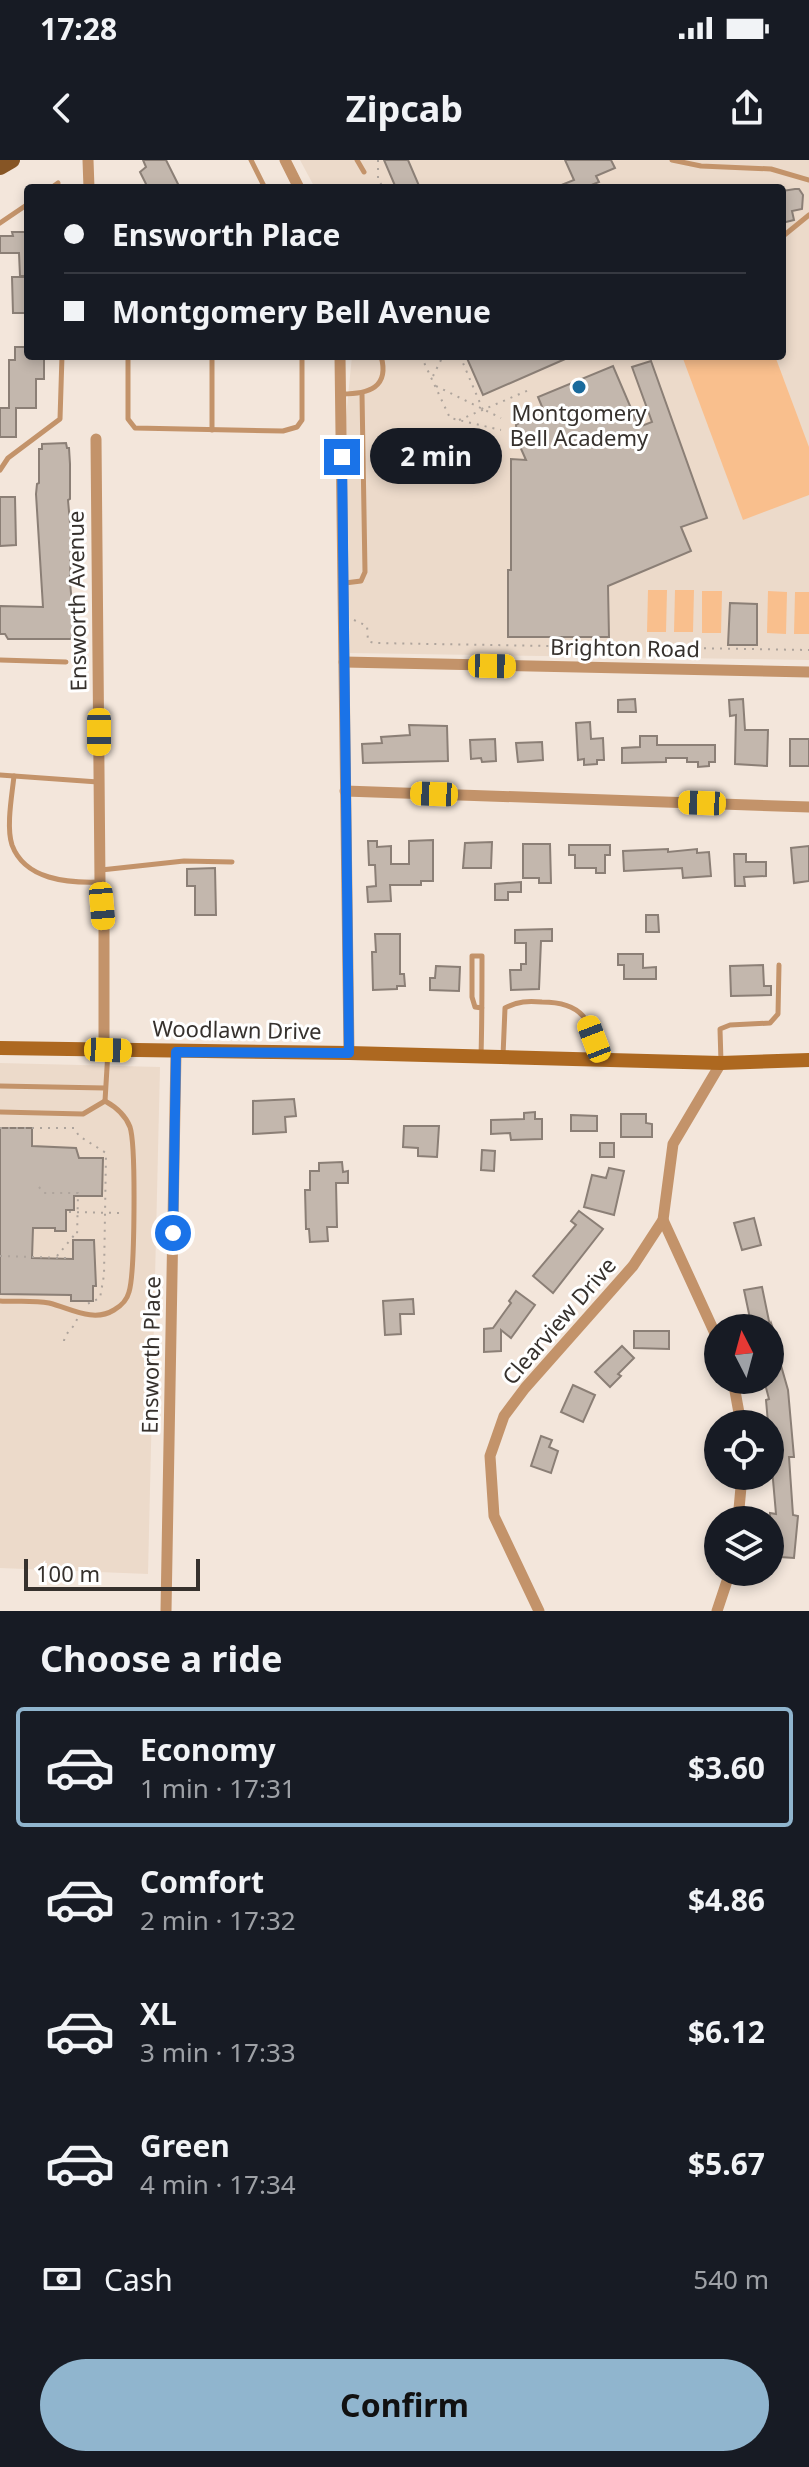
<!DOCTYPE html>
<html lang="en">
<head>
<meta charset="utf-8">
<style>
	:root { --surface:#171b24; --page:#242831; --text:#f1f3f6; --muted:#9ea1a6; --line:#363941; --accent:#90b5ce }
	body { margin:0; font-family:"Noto Sans",sans-serif; background:var(--page); color:var(--text); height:100vh; display:flex; flex-direction:column; font-size:30px; white-space:nowrap }
	* { box-sizing:border-box; margin:0 }
	p { font-size:26px; color:var(--muted) }
	.icon { flex:none; width:44px; height:44px; fill:none; stroke:currentColor; stroke-width:2; stroke-linecap:round; stroke-linejoin:round }
	.map { position:relative; height:1451px; overflow:hidden }
	.details { display:flex; flex-direction:column; background:var(--surface); flex:1 }
	.details>* { flex:none }
	.banner { position:absolute; left:24px; top:24px; width:762px; height:176px; border-radius:8px; box-shadow:0 4px 12px #0003; display:grid; align-content:center; height:176px; padding:0 40px; background:var(--surface) }
	.needle { width:52px; rotate:354deg }
	.fabs { position:absolute; left:704px; top:1154px; display:grid; gap:16px }
	.fabs a { display:grid; place-items:center; width:80px; height:80px; border-radius:50%; background:var(--surface); box-shadow:0 4px 12px #0003; font-size:40px }
	.scale { position:absolute; left:24px; bottom:20px; width:176px; box-sizing:border-box; padding-left:8px; border:4px solid #36312d; border-top:0; font-size:22px; line-height:28px; white-space:nowrap; color:#36312d; -webkit-text-stroke:6px #fff; paint-order:stroke }
	.end { position:absolute; width:36px; height:36px; margin:-18px; border:10px solid #1a73e8; background:#fff; box-shadow:0 0 0 4px #fff }
	.from { border-radius:50% }
	.bubble { position:absolute; height:56px; border-radius:28px; background:var(--surface); box-shadow:0 4px 12px #0003; font-size:26px; font-weight:700; line-height:56px; text-align:center }
	.car { position:absolute; width:24px; height:48px; margin:-24px -12px; border-radius:10px; box-shadow:0 0 6px 2px #0007; background:linear-gradient(#f5c518 24%,#345 0 40%,#f5c518 0 76%,#345 0 86%,#f5c518 0) }
	.banner b { display:flex; align-items:center; gap:28px; height:76px; font-size:30px }
	.banner b+b { border-top:2px solid var(--line) }
	.banner i { width:20px; height:20px; background:var(--text) }
	ul { padding:0; list-style:none }
	li { display:flex; align-items:center; gap:24px; height:120px; margin:0 16px 12px; padding:0 24px; border:4px solid transparent; border-radius:8px }
	li div { flex:1 }
	li b { display:block; font-size:30px }
	li em { font-style:normal; font-weight:700 }
	li.selected { border-color:var(--accent) }
	li>.icon { width:72px; height:72px; stroke-width:1.5 }
	h2 { padding:0 40px; font-size:36px; line-height:96px }
	.pay { display:flex; align-items:center; gap:20px; height:88px; padding:0 40px; font-size:30px }
	.pay p { margin-inline-start:auto }
	.primary-button { display:flex; gap:16px; margin-top:auto; padding:16px 40px }
	.primary-button a { flex:1; height:92px; border-radius:48px; background:var(--accent); color:#111; font-size:32px; font-weight:700; line-height:92px; text-align:center }
	.status { display:flex; justify-content:space-between; align-items:center; height:56px; padding:0 40px; background:var(--surface); direction:ltr }
	.status svg { height:22px; fill:currentColor }
	header { display:flex; justify-content:space-between; align-items:center; height:104px; padding:0 40px; background:var(--surface); font-size:36px; font-weight:700 }
	.map>svg:first-child { display:block }
	.built { fill:#ecdaca }
	.green { fill:#f9bf8d }
	.building { fill:#c3b7ad; stroke:#8b7f76; stroke-width:2 }
	.lines { fill:none; stroke-linecap:round; stroke-linejoin:round }
	.path { stroke:#aea49c; stroke-width:2; stroke-dasharray:2 6; stroke-linecap:butt }
	.service { stroke:#c3936a; stroke-width:5 }
	.minor { stroke:#c3936a; stroke-width:11 }
	.secondary { stroke:#ad6820; stroke-width:14 }
	.primary { stroke:#865525; stroke-width:16 }
	.route { stroke:#1a73e8; stroke-width:10 }
	.poi-dot { fill:#196a9c; stroke:#fff; stroke-width:3 }
	.labels { text-anchor:middle; stroke-width:6; stroke-linejoin:round; paint-order:stroke }
	.poi-label { font-size:22px; fill:#36312d; stroke:#fff }
	.street-label { font-size:22px; fill:#36312d; stroke:#fff }
</style>
</head>
<body>
<div class="status"><b>17:28</b><svg viewBox="0 0 49 12"><path d="M0 12V9h3v3zM5 12V6h3v6zM10 12V3h3v9zM15 12V0h3v12zM26 1h20v11H26zM47 4h2v5h-2z"/></svg></div>
<header><svg class="icon" aria-label="back" viewBox="0 0 24 24"><path d="M15 5l-7 7 7 7"/></svg>Zipcab<svg class="icon" aria-label="share" viewBox="0 0 24 24"><path d="M12 15V3M7 8l5-5 5 5M5 13v7h14v-7"/></svg></header>
<div class="map">
<svg width="809" height="1451" viewBox="0 0 809 1451">
	<rect width="100%" height="100%" fill="#f3e6db"/>
	<g class="built">
		<path d="M300,0H809V500L350,493L346,257L352,196H782V28H315Z"/>
		<path d="M0,903L160,907L148,1414L0,1408Z"/>
	</g>
	<g class="green">
		<path d="M682,196H775L809,287V335L743,360Z"/>
		<path d="M648,430H667L666,472H647Z"/>
		<path d="M675,430H694L693,472H674Z"/>
		<path d="M702,431H722L721,473H702Z"/>
		<path d="M768,431L787,432L786,474L767,473Z"/>
		<path d="M795,432H809V474H794Z"/>
	</g>
	<g class="building">
		<path d="M143,0H166L180,28H148L140,12L146,7Z"/>
		<path d="M384,0H408L420,28H396Z"/>
		<path d="M565,0H611L615,8L596,16L599,22L584,28H554L574,20Z"/>
		<path d="M795,29H799L803,35L802,49L792,51L794,60L782,63V31Z"/>
		<path d="M12,72H28V116H20L19,93H0V76H13Z"/>
		<path d="M12,117H28V153H13Z"/>
		<path d="M15,187H28V196H44V219H36V248H16V277H0V248H9V200H15Z"/>
		<path d="M466,196H572L483,235Z"/>
		<path d="M651,201L707,358L681,367L691,391L608,426L609,477H508V410H511V299L526,300L518,282L516,265L543,249L538,237L613,206L639,267L652,262L632,207Z"/>
		<path d="M66,283L67,288H69L70,304V339L68,340L71,374L70,422L75,477L70,479H8L5,474H0V446L43,447L36,334L37,324L39,323V289H42V284Z"/>
		<path d="M0,337H15L16,385L0,386Z"/>
		<path d="M730,443L757,444V485H728Z"/>
		<path d="M635,539L636,552H618V540Z"/>
		<path d="M743,539L745,570H768L767,606L735,604L736,555L730,556L729,540Z"/>
		<path d="M590,562L591,579L603,578L604,600H597V604L584,605V599L578,600L576,563Z"/>
		<path d="M409,565L447,566L448,601L363,603L362,584L382,583L381,577L410,575Z"/>
		<path d="M640,576H657V585H715V602H709V606L698,607V602H687V598H666V602L622,603V588L640,587Z"/>
		<path d="M495,579L496,601L482,602L481,598L471,599L470,580Z"/>
		<rect x="790" y="579" width="19" height="27"/>
		<path d="M542,582L543,600L518,602L516,583Z"/>
		<path d="M433,680V721H421V725H390L391,741L368,742L367,727L376,726L375,705H369L368,681H377V687L391,686V704H409V681Z"/>
		<path d="M492,682L491,708H463L465,683Z"/>
		<path d="M523,684H550L551,723H539V718H523Z"/>
		<path d="M569,685H610V695H605V713H596V708H575V695H569Z"/>
		<path d="M809,686V721L794,723L791,688Z"/>
		<path d="M668,689V692L697,689V693L709,692L711,716L683,718L682,708L624,711L623,691Z"/>
		<path d="M734,694H746V702H766V716L744,717L745,726H735Z"/>
		<path d="M215,708L216,755H195V726H187V709Z"/>
		<path d="M521,722V732H508V740H495V724Z"/>
		<path d="M646,755H658L659,772H646Z"/>
		<path d="M552,769V781H541L539,829L511,830L510,810H521V804H526V783H515V770Z"/>
		<path d="M375,774H400V814H404L405,826H397V829L373,830L372,792H376Z"/>
		<path d="M618,794H643V808L656,807V819H624V805H618Z"/>
		<path d="M763,805L764,826H771V835L731,836L730,806Z"/>
		<path d="M436,806L460,807L459,831L430,830V818H435Z"/>
		<path d="M294,939L296,956L285,957L286,972L253,974V941Z"/>
		<path d="M535,952V959H542V979L511,980L510,973L491,974V960L524,959V953Z"/>
		<path d="M621,954H646V963L652,964V977H621Z"/>
		<path d="M571,955L597,956V971H571Z"/>
		<path d="M404,966H439L437,997L418,996V988L403,987Z"/>
		<path d="M0,968H32V986L76,988L79,998H103L102,1036H74V1050H66V1071H55V1068H33L32,1098L73,1099V1080H94L96,1126H93V1141H71V1135L0,1134Z"/>
		<rect x="600" y="983" width="14" height="14"/>
		<path d="M482,990L495,991L494,1011L481,1010Z"/>
		<path d="M342,1002L343,1012L348,1011V1023H336L337,1067H327L328,1081L310,1082L309,1069H306L305,1030H310V1011H319V1003Z"/>
		<path d="M609,1008L624,1011L614,1055L584,1047L592,1015L606,1018Z"/>
		<path d="M579,1051L603,1069L553,1133L533,1116L576,1065L571,1061Z"/>
		<path d="M754,1058L761,1085L742,1090L734,1063Z"/>
		<path d="M762,1127L770,1166L771,1163L782,1194L778,1195L788,1230L794,1297H789L793,1355L798,1356L794,1398L780,1397V1390H775L776,1382L771,1381L770,1353L776,1354L766,1240L769,1239L764,1220H770V1168H752L744,1130Z"/>
		<path d="M516,1131L535,1145L511,1178L501,1170V1191L484,1192V1169L493,1168L511,1143L509,1141Z"/>
		<path d="M413,1139L414,1154H400L401,1174L385,1175L383,1141Z"/>
		<path d="M634,1171H669V1189L634,1188Z"/>
		<path d="M622,1186L634,1198L618,1214L621,1216L610,1227L595,1212Z"/>
		<path d="M573,1225L595,1235L583,1262L561,1252Z"/>
		<path d="M541,1276L552,1280L549,1287L558,1291L551,1313L531,1306Z"/>
	</g>
	<g class="lines">
		<g class="path">
			<path d="M378,0V20L384,28"/>
			<path d="M421,196L450,258L501,270"/>
			<path d="M460,196L483,250"/>
			<path d="M433,216L443,196"/>
			<path d="M436,226L501,258"/>
			<path d="M459,260L529,230"/>
			<path d="M354,460L367,466L368,481L374,483L610,487"/>
			<path d="M624,487L809,490"/>
			<path d="M0,968H74L79,976L106,993L104,1115L100,1138L85,1145"/>
			<path d="M39,1027L44,1033H78L77,1077"/>
			<path d="M69,1052L120,1053"/>
			<path d="M0,1096L68,1098"/>
			<path d="M57,1096L76,1073"/>
			<path d="M64,1181C65,1172 74,1169 77,1159"/>
		</g>
		<g class="service">
			<path d="M251,0L265,28"/>
			<path d="M357,0L364,12"/>
			<path d="M672,0L701,6L771,9L809,20"/>
			<path d="M51,28L58,23V28"/>
			<path d="M0,63L28,44"/>
			<path d="M782,77L809,55"/>
			<path d="M128,196V259L135,268L283,271L297,267L302,260V196"/>
			<path d="M212,196V270"/>
			<path d="M342,234C368,234 390,228 381,196"/>
			<path d="M0,310L8,298L60,259L62,196"/>
			<path d="M345,423L361,421L365,412L362,234"/>
			<path d="M0,500L66,502"/>
			<path d="M0,615L98,622"/>
			<path d="M14,616C12,635 6,667 12,685C25,720 68,723 99,722"/>
			<path d="M101,710L184,701L232,702"/>
			<path d="M481,896C482,863 482,829 482,796H472V837L475,847L482,848"/>
			<path d="M503,896L505,848C518,841 528,841 542,842C580,842 596,860 592,898"/>
			<path d="M721,902L720,869L730,865L770,863L778,854L779,805"/>
			<path d="M0,926L105,928"/>
			<path d="M105,941L108,891"/>
			<path d="M0,952L83,954L105,941"/>
			<path d="M0,1141C16,1142 33,1140 49,1143C70,1148 93,1163 114,1150C121,1146 127,1140 129,1132C135,1113 136,985 130,967C125,954 116,947 105,941"/>
		</g>
		<g class="minor">
			<path d="M88,0L89,28"/>
			<path d="M285,0L299,28"/>
			<path d="M340,196L349,893"/>
			<path d="M96,279L100,722L104,770V890"/>
			<path d="M344,502L809,512"/>
			<path d="M345,631L809,647"/>
			<path d="M663,1060L718,1180"/>
			<path d="M733,1220L741,1264"/>
			<path d="M738,1360L742,1316"/>
			<path d="M166,1451L176,892"/>
			<path d="M539,1451L494,1356L490,1296L504,1256L525,1228L633,1106L663,1060L673,984L721,903"/>
			<path d="M717,1451L730,1412"/>
		</g>
		<path class="secondary" d="M0,888L349,893L721,903L809,900"/>
		<path class="primary" d="M0,7L12,0"/>
	</g>
	<g class="lines">
		<path class="route" d="M173,1073L176,892L349,893L342,297"/>
	</g>
	<circle class="poi-dot" cx="579" cy="227" r="8"/>
	<g class="labels">
		<g class="poi-label">
			<text x="579" y="261">Montgomery<tspan x="579" dy="25">Bell Academy</tspan></text>
		</g>
		<g class="street-label">
			<text transform="translate(77 441) rotate(-91)" y="8">Ensworth Avenue</text>
			<text transform="translate(625 488) rotate(1)" y="8">Brighton Road</text>
			<text transform="translate(237 870) rotate(1)" y="8">Woodlawn Drive</text>
			<text transform="translate(559 1161) rotate(-49)" y="8">Clearview Drive</text>
			<text transform="translate(151 1195) rotate(-89)" y="8">Ensworth Place</text>
		</g>
	</g>
</svg>
<div class="fabs">
<a><svg class="needle" viewBox="-14 -14 28 28"><path d="M0-13l5 13h-10z" fill="#e53935"/><path d="M0 13l5-13h-10z" fill="#9ea1a6"/></svg></a>
<a><svg class="icon" aria-label="locate" viewBox="0 0 24 24"><circle cx="12" cy="12" r="6"/><path d="M12 2v4M12 18v4M2 12h4M18 12h4"/></svg></a>
<a><svg class="icon" aria-label="layers" viewBox="0 0 24 24"><path d="M12 4l9 5-9 5-9-5zM3 14l9 5 9-5"/></svg></a>
</div>
<div class="scale">100 m</div>
<i class="end from" style="left:173px;top:1073px"></i>
<i class="end" style="left:342px;top:297px"></i>
<div class="bubble" style="left:370px;top:268px;width:132px">2 min</div>
<i class="car" style="left:492px;top:506px;rotate:91deg"></i>
<i class="car" style="left:99px;top:572px;rotate:180deg"></i>
<i class="car" style="left:434px;top:634px;rotate:272deg"></i>
<i class="car" style="left:702px;top:643px;rotate:272deg"></i>
<i class="car" style="left:102px;top:746px;rotate:175deg"></i>
<i class="car" style="left:594px;top:879px;rotate:339deg"></i>
<i class="car" style="left:108px;top:890px;rotate:92deg"></i>
<div class="banner">
<b><i class="from"></i>Ensworth Place</b>
<b><i></i>Montgomery Bell Avenue</b>
</div>
</div>
<section class="details">
<h2>Choose a ride</h2>
<ul>
<li class="selected"><svg class="icon" aria-label="car" viewBox="0 0 24 24"><path d="M5 17H2v-5l4-1 3-4h7l3 4 3 1v5h-3M9 17h6M6 11h13"/><circle cx="7" cy="17" r="2"/><circle cx="17" cy="17" r="2"/></svg><div><b>Economy</b><p>1 min · 17:31</p></div><em>$3.60</em></li>
<li><svg class="icon" aria-label="car" viewBox="0 0 24 24"><path d="M5 17H2v-5l4-1 3-4h7l3 4 3 1v5h-3M9 17h6M6 11h13"/><circle cx="7" cy="17" r="2"/><circle cx="17" cy="17" r="2"/></svg><div><b>Comfort</b><p>2 min · 17:32</p></div><em>$4.86</em></li>
<li><svg class="icon" aria-label="car" viewBox="0 0 24 24"><path d="M5 17H2v-5l4-1 3-4h7l3 4 3 1v5h-3M9 17h6M6 11h13"/><circle cx="7" cy="17" r="2"/><circle cx="17" cy="17" r="2"/></svg><div><b>XL</b><p>3 min · 17:33</p></div><em>$6.12</em></li>
<li><svg class="icon" aria-label="car" viewBox="0 0 24 24"><path d="M5 17H2v-5l4-1 3-4h7l3 4 3 1v5h-3M9 17h6M6 11h13"/><circle cx="7" cy="17" r="2"/><circle cx="17" cy="17" r="2"/></svg><div><b>Green</b><p>4 min · 17:34</p></div><em>$5.67</em></li>
</ul>
<div class="pay"><svg class="icon" aria-label="cash" viewBox="0 0 24 24"><path d="M3 7h18v10H3z"/><circle cx="12" cy="12" r="2"/></svg>Cash<p>540 m</p></div>
<div class="primary-button"><a>Confirm</a></div>
</section>
</body>
</html>
